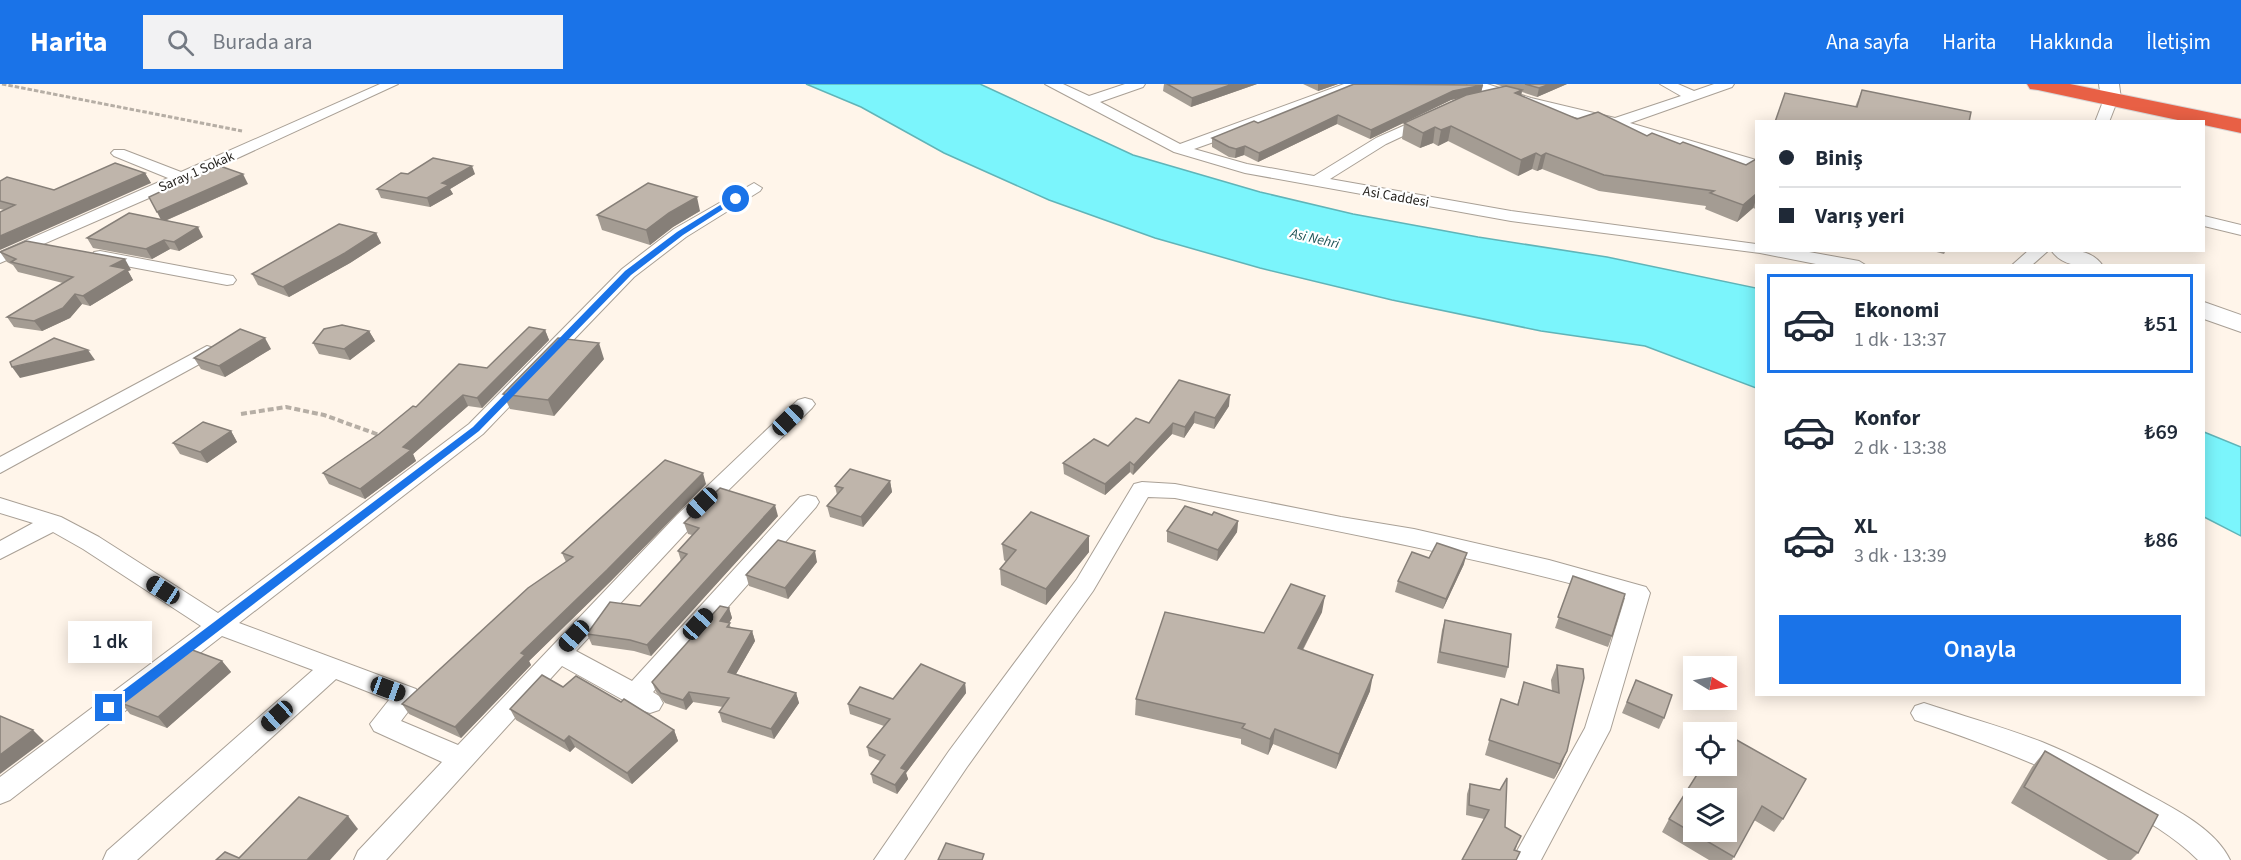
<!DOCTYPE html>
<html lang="tr">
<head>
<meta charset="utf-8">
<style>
	:root { --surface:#fff; --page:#f2f2f3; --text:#1f2937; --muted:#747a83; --line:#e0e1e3; --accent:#1a73e8 }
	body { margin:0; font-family:"Source Sans 3",sans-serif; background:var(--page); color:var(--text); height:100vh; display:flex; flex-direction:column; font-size:22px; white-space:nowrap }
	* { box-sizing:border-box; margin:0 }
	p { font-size:20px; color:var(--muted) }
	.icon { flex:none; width:33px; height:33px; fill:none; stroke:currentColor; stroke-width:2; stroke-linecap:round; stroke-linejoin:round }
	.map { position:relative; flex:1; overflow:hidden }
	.side { position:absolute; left:1755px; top:180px; width:450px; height:432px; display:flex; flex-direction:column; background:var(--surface); border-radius:0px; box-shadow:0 3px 15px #0003 }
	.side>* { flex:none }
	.top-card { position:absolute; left:1755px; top:36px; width:450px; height:132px; border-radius:0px; box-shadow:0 3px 15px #0003; display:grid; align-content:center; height:132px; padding:0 24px; background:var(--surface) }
	.needle { width:39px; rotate:100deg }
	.controls { position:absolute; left:1683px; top:572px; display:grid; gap:12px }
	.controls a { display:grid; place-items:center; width:54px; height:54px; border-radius:0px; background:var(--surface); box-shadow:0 3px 15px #0003; font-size:30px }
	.end { position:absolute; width:27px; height:27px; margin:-14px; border:8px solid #1a73e8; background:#fff; box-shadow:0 0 0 3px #fff }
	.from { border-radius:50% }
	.bubble { position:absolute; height:42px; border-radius:0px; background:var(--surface); box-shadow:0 3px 15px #0003; font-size:20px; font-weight:600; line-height:42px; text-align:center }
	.car { position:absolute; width:18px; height:36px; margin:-18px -9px; border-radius:8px; box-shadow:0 0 4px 2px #0007; background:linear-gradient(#222 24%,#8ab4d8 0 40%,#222 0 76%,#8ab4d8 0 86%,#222 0) }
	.top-card b { display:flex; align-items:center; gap:21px; height:57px; font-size:22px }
	.top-card b+b { border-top:2px solid var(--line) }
	.top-card i { width:15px; height:15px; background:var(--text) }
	ul { padding:10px 0 0; list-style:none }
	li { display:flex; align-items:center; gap:18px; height:99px; margin:0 12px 9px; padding:0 12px; border:3px solid transparent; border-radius:0px }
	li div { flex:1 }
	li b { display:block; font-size:22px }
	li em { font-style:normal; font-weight:600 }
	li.active { border-color:var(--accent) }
	li>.icon { width:54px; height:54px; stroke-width:1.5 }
	.cta { display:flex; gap:12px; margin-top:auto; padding:12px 24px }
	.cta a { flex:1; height:69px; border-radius:0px; background:var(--accent); color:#fff; font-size:24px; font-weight:600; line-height:69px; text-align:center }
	header { display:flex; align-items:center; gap:36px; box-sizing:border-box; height:84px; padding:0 30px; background:var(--accent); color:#fff }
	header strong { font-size:28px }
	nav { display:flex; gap:33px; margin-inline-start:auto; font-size:21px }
	.search { width:420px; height:54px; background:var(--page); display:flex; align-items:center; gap:15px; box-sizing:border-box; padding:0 21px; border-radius:0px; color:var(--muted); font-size:22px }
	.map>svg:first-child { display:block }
	.water { fill:#7bf5fc; stroke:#60b4b8; stroke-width:1.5 }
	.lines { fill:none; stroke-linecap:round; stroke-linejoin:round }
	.street-casing { stroke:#a9a096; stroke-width:2 }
	.secondary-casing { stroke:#a9a096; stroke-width:2 }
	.highway-casing { stroke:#d7d6d6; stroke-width:2 }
	.path-far1 { stroke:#b6aea5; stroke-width:3; stroke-dasharray:4.5 2; stroke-linecap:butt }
	.path { stroke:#b6aea5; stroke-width:4; stroke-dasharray:6 3; stroke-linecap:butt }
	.street { fill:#fff; fill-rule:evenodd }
	.secondary { fill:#fff; fill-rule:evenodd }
	.highway { fill:#e86045; fill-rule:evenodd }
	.wall { fill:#a49c93 }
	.shaded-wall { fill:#867f78 }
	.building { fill:#bfb5ab; stroke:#867f78; stroke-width:1.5; fill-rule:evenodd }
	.route { fill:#1a73e8 }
	.labels { text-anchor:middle; stroke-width:4.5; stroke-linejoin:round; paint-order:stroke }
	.far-street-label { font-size:14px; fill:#211e1a; stroke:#fff }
	.far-water-label { font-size:14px; font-style:italic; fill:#1e5356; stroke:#fff }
</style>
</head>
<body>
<header>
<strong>Harita</strong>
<div class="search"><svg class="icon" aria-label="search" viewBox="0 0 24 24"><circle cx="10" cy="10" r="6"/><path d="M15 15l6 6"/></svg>Burada ara</div>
<nav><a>Ana sayfa</a><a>Harita</a><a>Hakkında</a><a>İletişim</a></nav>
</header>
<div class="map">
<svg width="2241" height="776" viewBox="0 0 2241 776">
	<rect width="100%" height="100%" fill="#fff5ea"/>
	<g class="water">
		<path d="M806,0H980L1133,71L1260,108L1353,130L1478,153L1607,173L1756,204V304L1645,262L1541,247L1392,216L1260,184L1155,154L1049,116L944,69L861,23Z"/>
		<path d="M2204,348L2241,363V452L2204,433Z"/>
	</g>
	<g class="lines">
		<g class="street-casing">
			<g id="street">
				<path d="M380,0H398L188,97L0,179V168L168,94L114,72L111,69L114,66H124L181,88Z"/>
				<path d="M1045,0H1063L1089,12L1125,0H1145L1143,3L1100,18L1180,60L1344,0H1363L1361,3L1304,26L1194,65L1247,80L1314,92L1376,54L1430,30L1435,31L1437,34L1435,37L1386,60L1330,95L1511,127L1756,160V166H1798L1859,177L1867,182H1826L1760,169L1511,137L1245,89L1174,68Z"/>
				<path d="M1467,0H1487L1531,14L1615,34L1681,12L1660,0H1678L1694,7L1714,0H1734L1732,3L1630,39L1756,76V85L1615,43L1522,20L1469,3Z"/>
				<path d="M2111,11L2118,15L2109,38H2095L2104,15Z"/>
				<path d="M754,99L762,104L760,107L686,153L634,193L483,350L239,539L416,605L420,612L401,637L458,661L677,431L798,316L805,314L812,316L815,320L812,324L693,441L576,567L632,597L800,413L808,411L816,413L819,418L816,423L653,608L659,612L663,619L659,626L650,629L641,626L562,582L386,776H354L358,767L442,678L374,647L370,640L389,616L336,595L137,776H103L107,767L313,586L222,552L10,716L0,720V693L201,542L83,465L53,448L0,475V457L33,439L0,429V414L61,433L99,453L218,529L469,340L622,185L674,145Z"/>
				<path d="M2204,132L2241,141V151L2204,142Z"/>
				<path d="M2029,166H2049L2031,182H2011Z"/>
				<path d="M100,167L227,191L233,192L236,196L233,200L227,201L94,176L92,172L94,168Z"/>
				<path d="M207,262L214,264L216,268L214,272L0,389V373Z"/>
				<path d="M1142,398L1175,400L1341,433L1414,445L1549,476L1646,503L1650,509L1610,646L1541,776H1512L1585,644L1625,514C1477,472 1326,446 1175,414L1148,413L1093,507L967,683L904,776H874L949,667L1077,495L1134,400Z"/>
				<path d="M1924,619C1963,632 2003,643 2042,658C2079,673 2114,692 2149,711C2177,726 2216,746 2230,776H2198C2174,752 2144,735 2115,719C2048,683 1986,660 1915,636L1911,629L1915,622Z"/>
			</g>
		</g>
		<g class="secondary-casing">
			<g id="secondary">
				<path d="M2099,0H2119L2121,15L2118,19H2104L2101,15Z"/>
				<path d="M2051,166C2070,166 2091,164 2103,182C2084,182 2063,184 2051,166Z"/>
				<path d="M2204,218L2241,231V248L2204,235Z"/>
			</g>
		</g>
		<g class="highway-casing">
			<path id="highway" d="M2027,0H2070L2241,35V49L2204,41V38H2187L2038,6L2030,5Z"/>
		</g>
		<path class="path-far1" d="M2,0L242,47"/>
		<path class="path" d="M241,330L286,323L324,331L382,352"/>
		<use href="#street" class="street"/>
		<use href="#secondary" class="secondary"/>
		<use href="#highway" class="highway"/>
	</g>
	<g class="wall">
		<path d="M1164,0H1257L1191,23L1163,7Z"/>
		<path d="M1303,0H1338L1318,7Z"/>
		<path d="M1495,0H1567L1537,13L1522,8L1521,12L1577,35L1680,60L1746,81L1756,75V125L1753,124L1737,138L1705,125L1706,122L1599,107L1542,85L1537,87L1532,85L1518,92L1448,57L1438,62L1433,59L1420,64L1402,55L1404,39L1459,14L1451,16L1370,55L1337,40L1258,78L1244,71L1235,74L1229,73L1212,63V54L1258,39L1483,1L1481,8L1504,3Z"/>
		<path d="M1862,6L1969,38L1855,23Z"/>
		<path d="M145,89L151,99L4,126L0,125V97L54,106Z"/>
		<path d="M408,90H475L450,105L453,110L430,123L381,114L377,105Z"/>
		<path d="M248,100L165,137L203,153L179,167L170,165L152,175L93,164L87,154L161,136Z"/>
		<path d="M700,127L673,143L650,161L602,146L597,131Z"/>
		<path d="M376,149L381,159L350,179L289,213L258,201L252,190Z"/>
		<path d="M1929,166H1946L1944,170Z"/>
		<path d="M0,168L131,186L128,187L133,196L90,222L82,220L70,234L42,247L14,243L7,233L63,199L18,188L13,181L7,178Z"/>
		<path d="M545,246L549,256L482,324L468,322L413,370L416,377L365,415L329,400L323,389L379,350L487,284Z"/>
		<path d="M369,247L375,257L350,276L319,270L313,259Z"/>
		<path d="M271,265L225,293L201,285L194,274Z"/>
		<path d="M604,275L554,332L510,325L503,310Z"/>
		<path d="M1179,296L1229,322L1214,345L1194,339L1184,354L1172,350L1133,391L1130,388L1105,411L1064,390L1063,379L1108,362L1149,339Z"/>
		<path d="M231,347L237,358L207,379L180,370L173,359Z"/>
		<path d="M890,397L892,408L863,443L830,433L827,422L837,411L835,402Z"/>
		<path d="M706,400L611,497L529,577L531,581L461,654L409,630L402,620L566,478L562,469Z"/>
		<path d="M778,432L651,572L634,567L592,561L587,550L640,522L681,477L678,467L692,451L688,450L684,439Z"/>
		<path d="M1238,437L1237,448L1217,477L1167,458V447Z"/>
		<path d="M1089,452V468L1046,521L1001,501L1000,485L1006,478L1004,476L1002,460Z"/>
		<path d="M817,478L788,515L749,502L746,491Z"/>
		<path d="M1464,480L1443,525L1395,508L1398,497Z"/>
		<path d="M1573,492L1612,552L1608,563L1555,544Z"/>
		<path d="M729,524L732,534L729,539L731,544L752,547L755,557L736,590L796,609L799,619L774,655L722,638L719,628L723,623L693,618L686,626L665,619L656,608L652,598Z"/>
		<path d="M1322,528L1303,566L1370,607L1336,685L1273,660L1268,671L1241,660V655L1135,631L1136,615L1264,549Z"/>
		<path d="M1445,536L1508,583L1505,594L1437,579L1442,546Z"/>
		<path d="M222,577L231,588L167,644L130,630L121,619Z"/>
		<path d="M1557,581L1583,585L1561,682L1554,695L1485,671L1501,615L1517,621L1524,598L1552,607L1551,596Z"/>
		<path d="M1636,596L1664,634L1659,645L1622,629Z"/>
		<path d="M965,599L966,609L906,689L908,695L897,710L873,699L871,690L880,677L869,672L867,663L884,642L850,630L848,620L893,615Z"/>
		<path d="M563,603L621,618L674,646L678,657L632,700L575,663L570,668L516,636L510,625Z"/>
		<path d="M2045,667L2138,769L2131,776H2108L2011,719L2032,683Z"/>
		<path d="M1703,681L1783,735L1774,748L1754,736L1732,776H1709L1662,748L1669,735Z"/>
		<path d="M1470,700L1505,743L1517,762L1515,767L1484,735L1466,731L1467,710Z"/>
	</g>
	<g class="shaded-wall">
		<path d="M1233,0H1257L1191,23L1192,14Z"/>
		<path d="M1318,0H1338L1318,7Z"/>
		<path d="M1550,0H1567L1537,13L1539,4Z"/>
		<path d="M1483,1L1481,9L1451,16L1370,55L1371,46L1453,7Z"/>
		<path d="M1522,6L1519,21L1515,9Z"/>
		<path d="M1338,31L1337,40L1258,78L1259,69Z"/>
		<path d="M1451,42L1448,57L1438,62L1441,46Z"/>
		<path d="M1435,43L1433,59L1420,64L1423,49Z"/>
		<path d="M1245,62L1244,71L1235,74L1236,65Z"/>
		<path d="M1536,69L1532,85L1518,92L1521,76Z"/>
		<path d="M1546,69L1542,85L1537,87L1541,72Z"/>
		<path d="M472,82L475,90L450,105L453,110L430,123L427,114L442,99Z"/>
		<path d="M145,89L151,99L0,166V152Z"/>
		<path d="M243,90L248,100L162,138L157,128Z"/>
		<path d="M1756,110V116L1753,124L1737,138L1743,121Z"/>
		<path d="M697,113L700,127L673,143L650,161L646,146L669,129Z"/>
		<path d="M198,143L203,153L179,167L174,158Z"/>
		<path d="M376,149L381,159L350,179L289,213L283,203Z"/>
		<path d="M164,156L170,165L152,175L146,165Z"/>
		<path d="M125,175L131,186L128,187L133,196L90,222L83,212L111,182Z"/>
		<path d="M75,210L82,220L70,234L42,247L34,237Z"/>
		<path d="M545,246L549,256L482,324L477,314Z"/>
		<path d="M369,247L375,257L350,276L344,265Z"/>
		<path d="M265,254L271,265L225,293L219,282Z"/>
		<path d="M599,259L604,275L554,332L548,316Z"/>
		<path d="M88,266L95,276L20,294L12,283Z"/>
		<path d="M463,311L468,322L413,370L416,377L365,415L360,405L403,363Z"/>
		<path d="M1230,311L1229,322L1214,345L1215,334Z"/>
		<path d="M1195,328L1194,339L1184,354L1185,343Z"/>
		<path d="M1173,339L1172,350L1133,391L1134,381Z"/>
		<path d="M231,347L237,358L207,379L200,368Z"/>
		<path d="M1130,378V388L1105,411V400Z"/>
		<path d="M703,389L706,400L611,497L529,577L531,581L461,654L455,643L521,569Z"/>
		<path d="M890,397L892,408L863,443L861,433Z"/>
		<path d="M775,421L778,432L651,572L647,561Z"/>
		<path d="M1238,437L1237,448L1217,477L1218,466Z"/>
		<path d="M1089,452V468L1046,521V505Z"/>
		<path d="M815,467L817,478L788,515L785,504Z"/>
		<path d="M1467,469L1464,480L1443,525L1446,515Z"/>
		<path d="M1325,512L1322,528L1295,580L1298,564Z"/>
		<path d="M729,524L732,534L724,547L720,537Z"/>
		<path d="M752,547L755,557L732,597L728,588Z"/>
		<path d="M222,577L231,588L167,644L158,633Z"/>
		<path d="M1373,591L1370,607L1336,685L1339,670Z"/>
		<path d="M965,599L966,609L906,689L908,695L897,710L895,701L901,684Z"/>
		<path d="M689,608L693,618L686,626L683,616Z"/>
		<path d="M796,609L799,619L774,655L771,645Z"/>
		<path d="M1275,645L1273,660L1268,671L1270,655Z"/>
		<path d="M33,646L44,657L0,690V671Z"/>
		<path d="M674,646L678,657L632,700L627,689Z"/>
		<path d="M569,652L575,663L570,668L564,657Z"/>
		<path d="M1567,667L1561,682L1554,695L1560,680Z"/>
		<path d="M348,732L358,745L330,776H307Z"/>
	</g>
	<g class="building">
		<path d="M1167,0H1233L1192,14Z"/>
		<path d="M1354,0L1483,1L1453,7L1371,46L1338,31L1259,69L1245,62L1236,65L1229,63L1212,54L1254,37L1258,39Z"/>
		<path d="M1525,0H1550L1539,4Z"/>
		<path d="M1506,2L1522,6L1515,9L1577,35L1598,28L1647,52L1652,49L1680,60L1683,58L1746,81L1756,75V110L1743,121L1710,109L1714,107L1604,91L1546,69L1541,72L1536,69L1521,76L1451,42L1441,46L1435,43L1423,49L1404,39L1466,11Z"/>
		<path d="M1862,6L1971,28L1969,38H1775L1785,9L1857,23Z"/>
		<path d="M433,74L472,82L442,99L449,101L427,114L377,105L401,89L408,90Z"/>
		<path d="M115,79L145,89L0,152V128L15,121L0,117V97L7,93L54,106Z"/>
		<path d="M217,81L243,90L157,128L149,113Z"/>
		<path d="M648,99L697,113L669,129L646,146L597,131Z"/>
		<path d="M129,129L198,143L174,158L164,156L146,165L87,154Z"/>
		<path d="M339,140L376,149L345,169L283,203L252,190Z"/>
		<path d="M26,157L125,175L111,182L127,185L83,212L75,210L63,224L34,237L7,233L73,193L11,178L16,175L0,168Z"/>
		<path d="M342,241L369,247L344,265L313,259L324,245Z"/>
		<path d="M529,243L545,246L477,314L463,311L403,363L411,366L360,405L323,389L379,350L413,322L416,323L459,280L487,284Z"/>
		<path d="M240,245L265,254L219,282L194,274Z"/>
		<path d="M54,254L88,266L12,283L10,278Z"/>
		<path d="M558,254L599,259L548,316L503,310Z"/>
		<path d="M1179,296L1230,311L1215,334L1195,328L1185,343L1173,339L1134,381L1130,378L1105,400L1063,379L1094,355L1108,362L1136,334L1149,339Z"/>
		<path d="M203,338L231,347L200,368L173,359Z"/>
		<path d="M665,376L703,389L607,486L521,569L525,571L455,643L402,620L528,504L573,473L562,469Z"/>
		<path d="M850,385L890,397L861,433L827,422L843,404L835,402Z"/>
		<path d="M720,404L775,421L647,561L630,556L587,550L610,518L640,522L687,470L678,467L699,444L684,439Z"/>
		<path d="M1185,422L1212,431L1214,428L1238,437L1218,466L1167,447Z"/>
		<path d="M1031,428L1089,452L1046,505L1000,485L1016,466L1002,460Z"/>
		<path d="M778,456L815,467L785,504L746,491Z"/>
		<path d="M1437,459L1467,469L1446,515L1398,497L1412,468L1429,474Z"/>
		<path d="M1573,492L1625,510L1612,552L1558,533Z"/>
		<path d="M1291,500L1325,512L1298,564L1373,591L1339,670L1275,645L1270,655L1242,644L1245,640L1136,615L1165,528L1264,549Z"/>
		<path d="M720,522L729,524L720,537L730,539L727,543L752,547L728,588L796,609L771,645L719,628L729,614L689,608L683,616L661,609L652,598Z"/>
		<path d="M1445,536L1511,550L1508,583L1440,568Z"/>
		<path d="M187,564L222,577L158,633L121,619Z"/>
		<path d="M921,580L965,599L901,684L906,686L895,701L871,690L885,671L867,663L890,635L848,620L860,603L893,615Z"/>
		<path d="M1557,581L1583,585L1584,594L1567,667L1560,680L1489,656L1501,615L1518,621L1524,598L1559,609Z"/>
		<path d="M542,591L563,603L576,592L621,618L624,615L674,646L627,689L569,652L564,657L510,625Z"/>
		<path d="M1636,596L1672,611L1664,634L1627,618Z"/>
		<path d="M0,632L33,646L0,671Z"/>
		<path d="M1726,650L1806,695L1783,735L1762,722L1734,773L1669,735L1703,681H1726ZM1694,714H1726V747H1694Z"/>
		<path d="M2045,667L2158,731L2138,769L2024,703Z"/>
		<path d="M1507,694L1505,743L1521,752L1514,766L1520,768L1516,776H1462L1489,726L1469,721L1470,700L1500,706Z"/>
		<path d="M299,713L348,732L307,776H216L225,768L239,774Z"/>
		<path d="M946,759L984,770L982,776H938Z"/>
	</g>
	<path class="route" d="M733,113L739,115L683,151L631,191L479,347L113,628H104V621L473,343L625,187L677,148Z"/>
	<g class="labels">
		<g class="far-street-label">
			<text transform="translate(196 87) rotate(-24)" y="5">Saray 1 Sokak</text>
			<text transform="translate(1396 112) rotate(10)" y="5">Asi Caddesi</text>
		</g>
		<g class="far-water-label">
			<text transform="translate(1315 154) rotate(13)" y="5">Asi Nehri</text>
		</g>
	</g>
</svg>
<div class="controls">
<a><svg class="needle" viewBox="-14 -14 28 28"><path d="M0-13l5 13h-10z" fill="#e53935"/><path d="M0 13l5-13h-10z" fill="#747a83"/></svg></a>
<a><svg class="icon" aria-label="locate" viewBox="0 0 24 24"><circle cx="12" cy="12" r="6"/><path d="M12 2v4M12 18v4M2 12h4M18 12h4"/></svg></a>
<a><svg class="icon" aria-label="layers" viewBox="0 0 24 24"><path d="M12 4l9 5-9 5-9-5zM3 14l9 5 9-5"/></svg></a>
</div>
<i class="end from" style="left:736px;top:115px"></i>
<i class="end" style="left:109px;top:624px"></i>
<div class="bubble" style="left:68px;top:537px;width:84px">1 dk</div>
<i class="car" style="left:788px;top:336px;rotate:46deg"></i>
<i class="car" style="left:702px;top:419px;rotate:226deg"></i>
<i class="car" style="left:163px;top:506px;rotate:303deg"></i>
<i class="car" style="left:698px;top:540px;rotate:42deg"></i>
<i class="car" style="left:574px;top:552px;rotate:223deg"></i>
<i class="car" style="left:388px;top:605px;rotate:110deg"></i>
<i class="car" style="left:277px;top:632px;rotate:228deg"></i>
<div class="top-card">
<b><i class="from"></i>Biniş</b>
<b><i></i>Varış yeri</b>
</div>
<section class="side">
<ul>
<li class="active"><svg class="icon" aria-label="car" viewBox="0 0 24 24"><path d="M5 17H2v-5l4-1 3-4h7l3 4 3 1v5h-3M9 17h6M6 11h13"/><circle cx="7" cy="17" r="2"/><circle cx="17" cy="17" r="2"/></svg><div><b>Ekonomi</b><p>1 dk · 13:37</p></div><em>₺51</em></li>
<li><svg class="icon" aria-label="car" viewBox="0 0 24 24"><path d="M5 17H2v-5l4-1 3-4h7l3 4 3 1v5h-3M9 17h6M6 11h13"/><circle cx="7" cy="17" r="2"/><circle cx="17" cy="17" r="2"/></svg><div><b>Konfor</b><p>2 dk · 13:38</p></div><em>₺69</em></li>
<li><svg class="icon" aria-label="car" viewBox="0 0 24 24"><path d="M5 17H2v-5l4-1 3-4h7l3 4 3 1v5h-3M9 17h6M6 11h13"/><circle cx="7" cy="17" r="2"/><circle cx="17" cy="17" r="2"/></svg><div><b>XL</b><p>3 dk · 13:39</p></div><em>₺86</em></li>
</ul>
<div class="cta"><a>Onayla</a></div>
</section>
</div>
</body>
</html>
